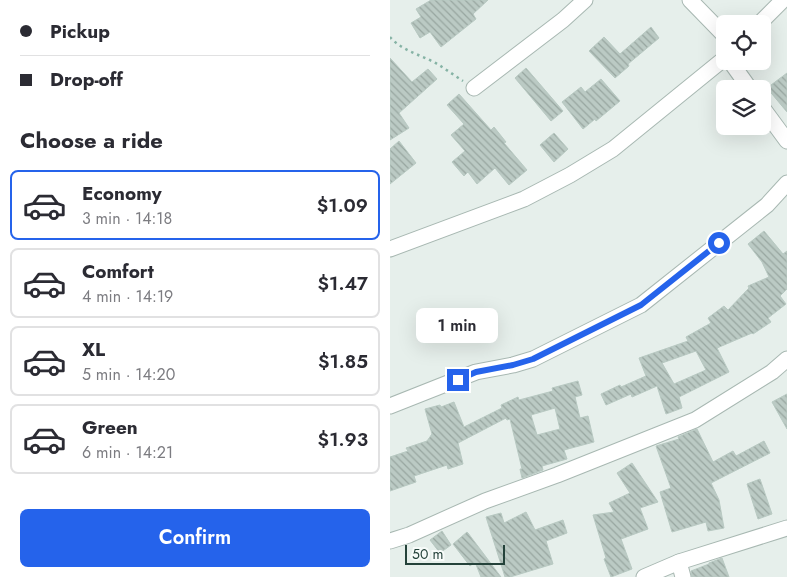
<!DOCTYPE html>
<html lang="en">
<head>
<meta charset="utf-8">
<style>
	:root { --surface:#fff; --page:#f2f2f3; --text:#2b2b33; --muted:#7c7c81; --line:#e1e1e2; --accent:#2563eb }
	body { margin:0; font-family:Jost,sans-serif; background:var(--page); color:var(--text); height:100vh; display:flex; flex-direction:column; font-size:19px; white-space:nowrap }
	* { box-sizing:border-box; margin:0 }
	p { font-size:16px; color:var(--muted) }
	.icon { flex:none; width:28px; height:28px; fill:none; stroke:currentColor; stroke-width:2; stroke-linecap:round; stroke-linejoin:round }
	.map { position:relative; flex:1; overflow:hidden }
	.details { display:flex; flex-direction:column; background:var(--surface); width:390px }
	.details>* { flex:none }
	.top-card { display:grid; align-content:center; height:110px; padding:0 20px; background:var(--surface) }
	.controls { position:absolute; left:326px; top:15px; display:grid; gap:10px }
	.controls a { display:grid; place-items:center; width:55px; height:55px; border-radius:8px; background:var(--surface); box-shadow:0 5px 20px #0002; font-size:25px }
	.scale { position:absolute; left:15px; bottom:12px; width:100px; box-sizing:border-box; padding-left:5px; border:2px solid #24423a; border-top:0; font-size:14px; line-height:18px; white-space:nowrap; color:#24423a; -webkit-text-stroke:4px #f7fbf9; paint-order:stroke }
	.end { position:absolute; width:22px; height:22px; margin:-11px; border:6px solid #2563eb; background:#fff; box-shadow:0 0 0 2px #fff }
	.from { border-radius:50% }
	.bubble { position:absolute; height:35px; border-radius:8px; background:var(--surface); box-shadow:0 5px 20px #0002; font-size:16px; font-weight:600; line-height:35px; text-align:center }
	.top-card b { display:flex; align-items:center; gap:18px; height:48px; font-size:19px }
	.top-card b+b { border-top:1px solid var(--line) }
	.top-card i { width:12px; height:12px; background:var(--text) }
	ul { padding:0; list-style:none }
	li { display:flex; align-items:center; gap:15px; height:70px; margin:0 10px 8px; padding:0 10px; border:2px solid var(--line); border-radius:8px }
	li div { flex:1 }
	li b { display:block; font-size:19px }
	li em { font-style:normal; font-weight:600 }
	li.selected { border-color:var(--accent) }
	li>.icon { width:45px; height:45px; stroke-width:1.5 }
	h2 { padding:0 20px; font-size:22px; line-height:60px }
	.primary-button { display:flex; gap:10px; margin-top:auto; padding:10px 20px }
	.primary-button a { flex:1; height:58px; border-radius:8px; background:var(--accent); color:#fff; font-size:20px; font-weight:600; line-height:58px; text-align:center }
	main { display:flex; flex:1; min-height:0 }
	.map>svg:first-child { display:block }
	.building { fill:url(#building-back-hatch); stroke:#b8c9c2; fill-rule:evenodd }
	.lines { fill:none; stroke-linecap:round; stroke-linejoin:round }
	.street-casing { stroke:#a8b8b2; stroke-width:17 }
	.path { stroke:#86b3a5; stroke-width:2.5; stroke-dasharray:2.5 4; stroke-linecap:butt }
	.street { stroke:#fff; stroke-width:15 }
	.route { stroke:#2563eb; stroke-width:6 }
</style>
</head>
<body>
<main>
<section class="details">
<div class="top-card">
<b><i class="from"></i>Pickup</b>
<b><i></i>Drop-off</b>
</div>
<h2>Choose a ride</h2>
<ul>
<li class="selected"><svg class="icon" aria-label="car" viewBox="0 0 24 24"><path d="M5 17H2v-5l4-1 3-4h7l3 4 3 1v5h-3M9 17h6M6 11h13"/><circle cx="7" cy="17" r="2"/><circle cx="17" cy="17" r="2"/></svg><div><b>Economy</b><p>3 min · 14:18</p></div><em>$1.09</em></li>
<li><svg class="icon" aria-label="car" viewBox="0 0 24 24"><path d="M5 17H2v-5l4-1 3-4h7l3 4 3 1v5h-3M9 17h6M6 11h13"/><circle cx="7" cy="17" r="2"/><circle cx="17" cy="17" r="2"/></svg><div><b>Comfort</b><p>4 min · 14:19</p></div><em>$1.47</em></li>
<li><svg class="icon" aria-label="car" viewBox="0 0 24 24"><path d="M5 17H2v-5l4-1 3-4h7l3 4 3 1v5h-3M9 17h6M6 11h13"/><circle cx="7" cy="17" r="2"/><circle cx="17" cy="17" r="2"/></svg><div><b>XL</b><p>5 min · 14:20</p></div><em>$1.85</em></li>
<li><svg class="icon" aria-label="car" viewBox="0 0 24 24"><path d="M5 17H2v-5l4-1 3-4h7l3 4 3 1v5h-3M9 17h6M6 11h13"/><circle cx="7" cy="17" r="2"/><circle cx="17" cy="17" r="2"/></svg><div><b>Green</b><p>6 min · 14:21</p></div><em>$1.93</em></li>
</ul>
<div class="primary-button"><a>Confirm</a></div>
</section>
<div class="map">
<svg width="397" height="577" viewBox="0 0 397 577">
	<defs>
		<pattern id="building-back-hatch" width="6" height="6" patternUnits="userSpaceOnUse" patternTransform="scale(1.25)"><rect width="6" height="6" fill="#bbcac4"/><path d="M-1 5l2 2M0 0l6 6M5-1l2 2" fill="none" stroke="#98a6a0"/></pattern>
	</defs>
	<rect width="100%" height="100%" fill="#e6efeb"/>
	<g class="building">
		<path d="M41,0H98L83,14L86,19L51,47L40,32L30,38L21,23L31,17L26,9Z"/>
		<path d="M261,27L269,38L238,64L239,66L225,78L199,51L214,37L230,54Z"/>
		<path d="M0,58L22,82L38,69L47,79L9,113L19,128L0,140Z"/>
		<path d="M136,68L173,111L161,121L125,78Z"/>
		<path d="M397,73V112L377,88Z"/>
		<path d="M211,79L230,101L206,121L205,119L193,129L172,102L191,87L195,92Z"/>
		<path d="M69,94L101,130L104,127L116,142L114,143L137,170L119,185L105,168L87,184L78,172L74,176L62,162L75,151L61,135L74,124L57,105Z"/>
		<path d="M164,133L178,149L164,162L150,145Z"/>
		<path d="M9,141L26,163L0,184V149Z"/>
		<path d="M374,231L393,254L397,251V289L390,296L396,304L378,318L381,322L363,334L362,333L327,348L339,372L289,397L292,408L276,414L267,386L242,397L241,394L216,405L211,394L230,385L231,387L256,376L249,358L298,341L296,337L321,323L318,318L334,306L338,310L359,288L358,286L379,277L372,262L358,244ZM306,351L316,370L284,384L272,363Z"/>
		<path d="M188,381L192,395L185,397L190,418L198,416L204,442L174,450L177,459L152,466L153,470L132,478L130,469H132L120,419L117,420L116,418L68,443L73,464L58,469L57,465L24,476L26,482L0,491V457L18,451L16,448L37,441L42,434L35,409L50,405L51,407L64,402L74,427L112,408L111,405L128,397L129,400L163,391L162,388ZM165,408L170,429L147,435L141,415Z"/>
		<path d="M397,394V429L382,402Z"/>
		<path d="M307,429L323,462L343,451L346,456L374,441L380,453L321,483L329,500L334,528L318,531L316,522L282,532L270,492L281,488L266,446L289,439L288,437Z"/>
		<path d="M242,463L268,502L250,508L258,529L231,539L242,569L221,577L214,559L216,558L203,515L224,512L219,503L240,493L227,473Z"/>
		<path d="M370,479L382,514L368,519L357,484Z"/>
		<path d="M136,512L145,530L173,520L177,533L156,541L163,564L120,577H115L96,517L111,513L114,523Z"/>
		<path d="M52,531L61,545L50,553L40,540Z"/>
		<path d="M77,532L78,533L111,577H91L85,562L80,566L63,544Z"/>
		<path d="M332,558L339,577H302L301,571L319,564V563Z"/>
	</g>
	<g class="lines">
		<g class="street-casing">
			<g id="street">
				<path d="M300,0L335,36"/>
				<path d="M369,24L393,0"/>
				<path d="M340,61L360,89"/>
				<path d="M84,88L173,20L195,0"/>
				<path d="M372,107L397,141"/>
				<path d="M0,249L134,199L180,175L223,149L335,58"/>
				<path d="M0,406L86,372L123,365L143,359L251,305L377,205L397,183"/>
				<path d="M0,541L19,535L95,501L167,475L305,420L382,372L397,359"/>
				<path d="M254,577L289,562"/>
				<path d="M293,577L289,562L397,528"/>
			</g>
		</g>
		<path class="path" d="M0,37C13,52 33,55 49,65C57,70 65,76 73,81"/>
		<use href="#street" class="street"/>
	</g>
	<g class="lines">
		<path class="route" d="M68,380L86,372L123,365L143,359L251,305L329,243"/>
	</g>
</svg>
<div class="controls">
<a><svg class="icon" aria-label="locate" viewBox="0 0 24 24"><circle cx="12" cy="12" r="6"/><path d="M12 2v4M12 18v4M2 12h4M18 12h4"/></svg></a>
<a><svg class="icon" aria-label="layers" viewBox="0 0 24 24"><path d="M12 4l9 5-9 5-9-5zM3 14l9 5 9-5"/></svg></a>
</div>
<div class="scale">50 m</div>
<i class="end from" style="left:329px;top:243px"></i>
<i class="end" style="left:68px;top:380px"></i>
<div class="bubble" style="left:26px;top:308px;width:82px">1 min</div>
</div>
</main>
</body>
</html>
